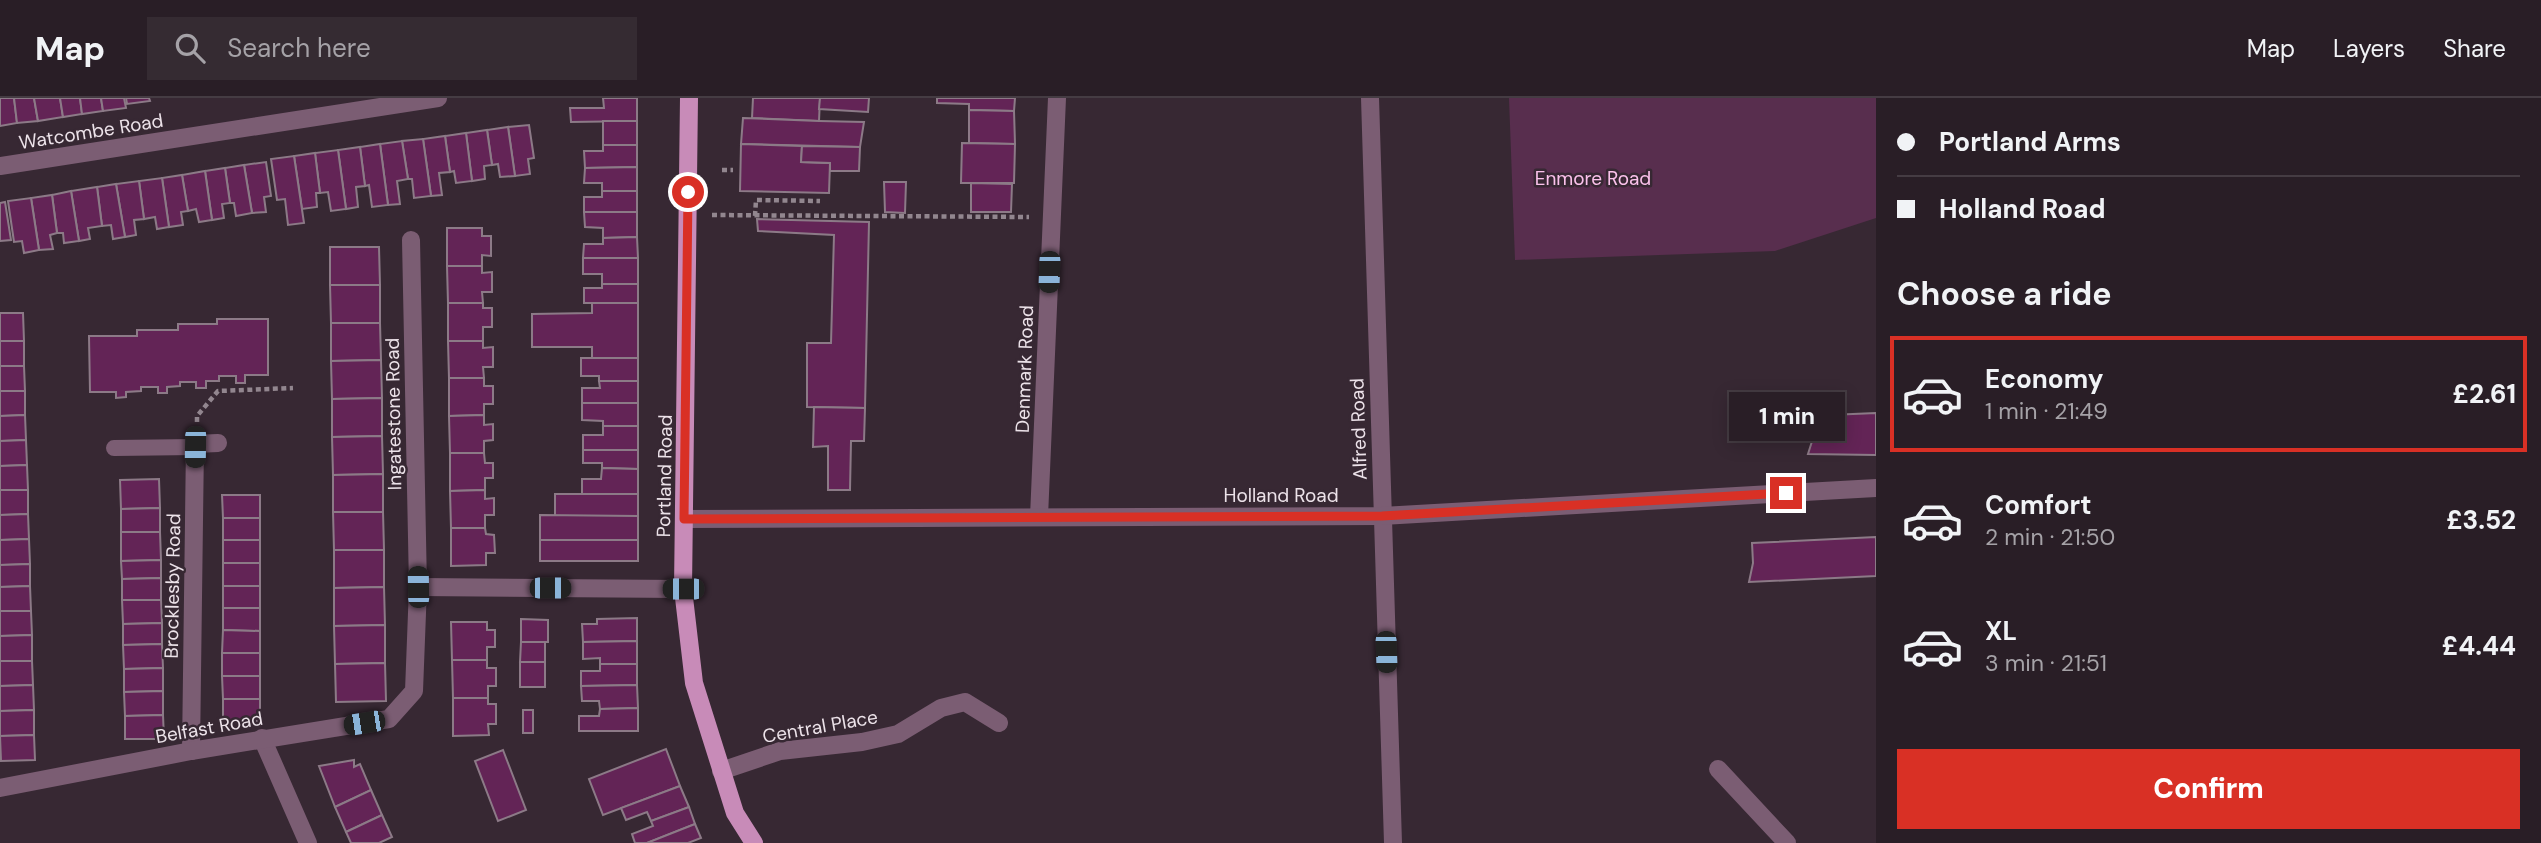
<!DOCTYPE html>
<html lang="en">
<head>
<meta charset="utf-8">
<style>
	:root { --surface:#291e26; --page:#352b32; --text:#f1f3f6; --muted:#a5a2a7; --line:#453c43; --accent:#d93025 }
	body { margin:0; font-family:"DM Sans",sans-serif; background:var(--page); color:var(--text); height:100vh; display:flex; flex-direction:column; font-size:26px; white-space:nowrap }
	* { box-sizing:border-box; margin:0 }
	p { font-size:23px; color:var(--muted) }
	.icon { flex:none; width:38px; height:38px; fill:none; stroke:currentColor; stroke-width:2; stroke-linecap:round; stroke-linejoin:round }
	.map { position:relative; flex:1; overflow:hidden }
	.panel { display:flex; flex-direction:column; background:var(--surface); width:665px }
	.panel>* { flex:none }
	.hud { display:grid; align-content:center; height:154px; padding:0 21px; background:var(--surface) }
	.end { position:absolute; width:32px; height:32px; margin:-16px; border:9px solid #d93025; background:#fff; box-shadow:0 0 0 4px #fff }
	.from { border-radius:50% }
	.bubble { position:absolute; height:49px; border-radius:0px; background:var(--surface); box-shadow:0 4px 18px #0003,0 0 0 2px var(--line); font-size:23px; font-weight:800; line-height:49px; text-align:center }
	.car { position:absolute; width:21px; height:42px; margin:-21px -10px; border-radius:9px; box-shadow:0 0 5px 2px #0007; background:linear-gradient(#222 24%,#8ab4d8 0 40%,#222 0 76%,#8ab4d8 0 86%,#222 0) }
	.hud b { display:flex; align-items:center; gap:24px; height:66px; font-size:26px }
	.hud b+b { border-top:2px solid var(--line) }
	.hud i { width:18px; height:18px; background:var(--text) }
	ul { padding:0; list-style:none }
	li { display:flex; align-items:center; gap:21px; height:116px; margin:0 14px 10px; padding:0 7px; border:4px solid transparent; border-radius:0px }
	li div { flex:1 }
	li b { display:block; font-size:26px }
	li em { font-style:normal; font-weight:800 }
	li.current { border-color:var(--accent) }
	li>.icon { width:63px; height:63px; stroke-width:1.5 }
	h2 { padding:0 21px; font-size:32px; line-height:84px }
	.cta { display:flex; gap:14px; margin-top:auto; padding:14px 21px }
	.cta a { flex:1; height:80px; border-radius:0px; background:var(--accent); color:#fff; font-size:28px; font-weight:800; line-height:80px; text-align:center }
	header { display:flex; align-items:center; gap:42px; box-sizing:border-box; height:98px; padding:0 35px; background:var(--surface); border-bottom:2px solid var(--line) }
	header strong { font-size:33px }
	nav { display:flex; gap:38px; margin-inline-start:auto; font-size:24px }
	.search { width:490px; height:63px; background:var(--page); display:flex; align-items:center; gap:18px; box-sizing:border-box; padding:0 24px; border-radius:0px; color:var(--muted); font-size:26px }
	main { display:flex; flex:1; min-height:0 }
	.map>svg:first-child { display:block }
	.green { fill:#582e4e }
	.building { fill:#632456; stroke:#8c7a87; stroke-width:2 }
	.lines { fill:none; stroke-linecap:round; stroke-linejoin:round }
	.path { stroke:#92868f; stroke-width:4.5; stroke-dasharray:5 3.5; stroke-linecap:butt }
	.service { stroke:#7b5d73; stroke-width:16 }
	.minor { stroke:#7b5d73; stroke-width:18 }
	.primary { stroke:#c88bb8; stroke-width:18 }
	.route { stroke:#d93025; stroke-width:9 }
	.labels { text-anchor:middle; stroke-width:5; stroke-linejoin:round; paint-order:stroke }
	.street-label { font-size:19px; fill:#ece2e9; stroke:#372833 }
	.park-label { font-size:19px; fill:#fbc1eb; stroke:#372833 }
</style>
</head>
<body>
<header>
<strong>Map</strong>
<div class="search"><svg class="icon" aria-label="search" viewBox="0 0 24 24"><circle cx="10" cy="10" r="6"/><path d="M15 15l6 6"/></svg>Search here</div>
<nav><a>Map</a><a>Layers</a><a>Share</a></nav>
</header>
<main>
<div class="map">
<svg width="1876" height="745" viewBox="0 0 1876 745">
	<rect width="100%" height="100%" fill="#372833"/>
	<path class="green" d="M1509,0H1876V120L1775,153L1515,162Z"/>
	<g class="building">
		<path d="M0,0H14L17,25L0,28Z"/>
		<path d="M14,0H34L38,23L17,25Z"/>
		<path d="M34,0H60L63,19L38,23Z"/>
		<path d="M60,0H80L82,16L63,19Z"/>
		<path d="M80,0H101L103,13L82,16Z"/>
		<path d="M101,0H124L126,10L103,13Z"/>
		<path d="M126,0H149L150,3L127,6Z"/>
		<path d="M603,0H637V23L571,24L570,10H604Z"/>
		<path d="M753,0H820L819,23L752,20Z"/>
		<path d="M820,0H869L868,14L819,11Z"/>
		<path d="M937,0H1015L1014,13L969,12V6L937,5Z"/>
		<path d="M969,12L1014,13L1015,46L969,45Z"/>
		<path d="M743,20L819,23L864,24L860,49L741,46Z"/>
		<rect x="603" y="23" width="34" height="24"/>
		<path d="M529,27L534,60L528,61L530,76L515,78L508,29Z"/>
		<path d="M508,29L515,78L500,79L498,66L492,67L487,32Z"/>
		<path d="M487,32L492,67L484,68L485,81L472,83L466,35Z"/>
		<path d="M466,35L472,83L456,85L454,73L450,74L445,38Z"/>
		<path d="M445,38L450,74L439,75L442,97L431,98L423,41Z"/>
		<path d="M423,41L431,98L414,100L412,81H408L402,43Z"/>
		<path d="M402,43L408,81L397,83L400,106L388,107L380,46Z"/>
		<path d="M962,45L1015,46L1014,85H961Z"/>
		<path d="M380,46L388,107L372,109L369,87L365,88L360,49Z"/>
		<path d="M741,46L802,48L801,64L830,65L829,95L740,93Z"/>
		<path d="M603,47H637V69L585,70L584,53H603Z"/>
		<path d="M802,48L860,49L859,73H830V65L801,64Z"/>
		<path d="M360,49L365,88L356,89L358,109L346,111L338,52Z"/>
		<path d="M338,52L346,111L331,113L328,94L320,95L315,55Z"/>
		<path d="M315,55L320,95H316L317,109L302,111L294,58Z"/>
		<path d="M294,58L304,125L288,127L285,101L277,102L271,61Z"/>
		<path d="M266,64L271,98L264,99L266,114L252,115L244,67Z"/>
		<path d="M244,67L252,115L236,118L234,105H230L225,70Z"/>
		<path d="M637,69V93H602V85H584L585,70Z"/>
		<path d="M225,70L230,105L222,106L224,120L212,122L205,73Z"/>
		<path d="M205,73L212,122L199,124L196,111L188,113L182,77Z"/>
		<path d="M182,77L188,113L181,114L183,127L169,129L162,80Z"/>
		<path d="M162,80L169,129L157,131L155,119L144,121L139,83Z"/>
		<path d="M139,83L144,121L134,122L136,137L125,139L116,86Z"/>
		<path d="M884,84H906L905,115L885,114Z"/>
		<path d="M971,85L1012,86L1011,114H971Z"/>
		<path d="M116,86L125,139L113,141L111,127L102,128L97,89Z"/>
		<path d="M97,89L102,128L88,130L90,141L79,143L71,93Z"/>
		<path d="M71,93L79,143L64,145L63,135H57L52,97Z"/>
		<path d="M602,93H637V114H584V99H602Z"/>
		<path d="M52,97L57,135L50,137L53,151L39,152L31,100Z"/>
		<path d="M31,100L39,152L24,155L22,143L14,144L8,103Z"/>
		<path d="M5,104L11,142L0,143V105Z"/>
		<path d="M584,114H637V139L603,140V130L585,129Z"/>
		<path d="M757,121L869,124L865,310L807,309V245H831L834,137L758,133Z"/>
		<path d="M447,130H482V138H491V158L482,157V168H447Z"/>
		<path d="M637,139L638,160H583L584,146H603V140Z"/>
		<path d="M330,149H379L380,187H330Z"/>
		<path d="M583,160H638V186H602V176H583Z"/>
		<path d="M447,168H482V175L492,174V194H482L483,205H448Z"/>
		<path d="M602,186H638V205H584V190H602Z"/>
		<path d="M330,187H380V225H331Z"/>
		<path d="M448,205H483V210H492V229H483V243H448Z"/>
		<path d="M592,205H638V260H592V249H532V216L592,215Z"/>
		<path d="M0,215H23L24,243H0Z"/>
		<path d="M217,221H268V277H245V285H236V278H219V283H206V290H196V284H180V288L167,289V295H158V289H141V293L126,294V299L116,300V294H90L89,238H137V232H178V226H217Z"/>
		<path d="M331,225H380L381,262L331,263Z"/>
		<rect x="0" y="243" width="24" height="25"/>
		<path d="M448,243H483V250L493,249V269H483L484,280H449Z"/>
		<path d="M581,260H638V283H599V278H581Z"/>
		<path d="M381,262L382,300L332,301L331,263Z"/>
		<path d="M0,268H24L25,293H0Z"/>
		<path d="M449,280H484V288H493V306H484V317L449,318Z"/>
		<path d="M599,283H638V305H582V290H600Z"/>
		<path d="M0,293H25V317L0,318Z"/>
		<path d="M382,300V338L332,339V301Z"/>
		<path d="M582,305H638V328H603V323L582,322Z"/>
		<path d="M814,309L865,310L864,343H851L850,392H828V348L813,349Z"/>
		<path d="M1876,315V357L1808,356L1814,337L1807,318Z"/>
		<path d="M25,317L26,342L0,343V318Z"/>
		<path d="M484,317V327L493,326V342L484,343V355H450L449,318Z"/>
		<path d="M603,328H638V352H583V337H603Z"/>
		<path d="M382,338L383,376L333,377L332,339Z"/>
		<path d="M26,342L27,367L0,368V343Z"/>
		<path d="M583,352H638V371L602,370V365H583Z"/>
		<path d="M450,355H484L485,365H493V380H485V392L450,393Z"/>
		<path d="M27,367L28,392H0V368Z"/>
		<path d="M602,370L638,371V396H582V381H601Z"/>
		<path d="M383,376V414H333V377Z"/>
		<path d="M159,381L160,410L121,411L120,382Z"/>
		<path d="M0,392H28V416L0,417Z"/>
		<path d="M485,392V401L494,400V417H485V430H451L450,393Z"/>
		<rect x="555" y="396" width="83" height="22"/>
		<path d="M222,397H260V420H223Z"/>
		<path d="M160,410V434H121V411Z"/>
		<path d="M333,414H383L384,452H334Z"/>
		<path d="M28,416L29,441L0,442V417Z"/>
		<path d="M540,417L638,418V442H540Z"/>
		<rect x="223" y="420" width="37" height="22"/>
		<path d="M451,430H485L486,436L494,437L495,455H486V467L451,468Z"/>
		<path d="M121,434H160L161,462L121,463Z"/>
		<path d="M1876,439V478L1749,484L1753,465L1752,445Z"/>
		<path d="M29,441L30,466L0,467V442Z"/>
		<rect x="223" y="442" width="37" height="23"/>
		<rect x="540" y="442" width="98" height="21"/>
		<path d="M334,452H384V489L334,490Z"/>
		<path d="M161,462V480L122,481L121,463Z"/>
		<rect x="223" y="465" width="37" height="23"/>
		<path d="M30,466V488L0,489V467Z"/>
		<path d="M161,480V502H122V481Z"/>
		<path d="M30,488L31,513H0V489Z"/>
		<rect x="223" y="488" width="37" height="22"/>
		<path d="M384,489L385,527L334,528V490Z"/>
		<path d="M122,502H161L162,525L123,526Z"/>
		<path d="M223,510H260V533L223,532Z"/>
		<path d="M0,513H31L32,537L0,538Z"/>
		<path d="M637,520V543L583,544L582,526H597V521Z"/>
		<path d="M521,521L548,522V544H521Z"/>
		<path d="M451,524H487V532H495V549H487V562H452Z"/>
		<path d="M162,525V546L123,547V526Z"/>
		<path d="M385,527V565L335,566L334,528Z"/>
		<path d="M223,532L260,533V555H222Z"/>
		<path d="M32,537V563H0V538Z"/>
		<path d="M637,543V566H600V560L583,561V544Z"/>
		<path d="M521,544H545V564H520Z"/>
		<path d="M162,546L163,570L124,571L123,547Z"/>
		<rect x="222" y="555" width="38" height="23"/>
		<path d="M452,562H487V570H496V588H488V600H453Z"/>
		<path d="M0,563H32L33,587L0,588Z"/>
		<rect x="520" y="564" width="25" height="25"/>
		<path d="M385,565L386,603L336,604L335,566Z"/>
		<path d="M600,566H637V587L581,588V573H600Z"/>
		<path d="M163,570V593L124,594V571Z"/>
		<path d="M222,578H260V601H223Z"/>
		<path d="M33,587L34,612L0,613V588Z"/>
		<path d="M637,587L638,610L600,611L599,603H582L581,588Z"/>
		<path d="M163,593V617L125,618L124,594Z"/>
		<path d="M453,600H488V606H496V626H488L489,637L453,638Z"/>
		<rect x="223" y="601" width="37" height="22"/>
		<path d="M638,610V633H579V618H599L600,611Z"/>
		<path d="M34,612V637L0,638V613Z"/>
		<rect x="523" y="612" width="10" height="23"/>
		<path d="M163,617L164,641H125V618Z"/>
		<path d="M34,637L35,662L1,663L0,638Z"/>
		<path d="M666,651L680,688L603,717L589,681Z"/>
		<path d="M503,652L526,712L498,723L475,663Z"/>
		<path d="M354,662V669L360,666L371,692L335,709L319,668Z"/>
		<path d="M680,688L689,709L651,723L647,714L626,722L621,710Z"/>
		<path d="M371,692L382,717L346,734L335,709Z"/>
		<path d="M689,709L695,726L647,745H635L632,736L653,728L651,723Z"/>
		<path d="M382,717L392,739L379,745H351L346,734Z"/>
		<path d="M695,726L701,740L688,745H647Z"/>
	</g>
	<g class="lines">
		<g class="path">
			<path d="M722,72H733"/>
			<path d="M712,117L1029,119"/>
			<path d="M755,118L756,102L820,103"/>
			<path d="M197,324V318L218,293L293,290"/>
		</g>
		<path class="service" d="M114,350L195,349"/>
		<g class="minor">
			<path d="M1370,0L1393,745"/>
			<path d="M0,68L438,0"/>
			<path d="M1039,419L1057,0"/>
			<path d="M684,421L1382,418L1876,390"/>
			<path d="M418,489L683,491"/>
			<path d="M262,640L308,745"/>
			<path d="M191,653L195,346L218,345"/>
			<path d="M1718,671L1787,745"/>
			<path d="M721,673L780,653L862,644L898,636L941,610L965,604L999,625"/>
			<path d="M0,690L191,653L389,621L414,593L418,489L411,142"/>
		</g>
		<path class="primary" d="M689,0L683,491L694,585L735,715L754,745"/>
	</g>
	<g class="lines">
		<path class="route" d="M688,94L684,421L1382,418L1786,395"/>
	</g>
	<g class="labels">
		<g class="street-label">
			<text transform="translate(91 33) rotate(-9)" y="7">Watcombe Road</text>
			<text transform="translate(1024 271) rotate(-88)" y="7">Denmark Road</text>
			<text transform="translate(393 316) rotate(-91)" y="7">Ingatestone Road</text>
			<text transform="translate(1358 331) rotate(-92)" y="7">Alfred Road</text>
			<text transform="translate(664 378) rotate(-89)" y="7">Portland Road</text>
			<text x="1281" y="404">Holland Road</text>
			<text transform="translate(172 488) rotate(-89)" y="7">Brocklesby Road</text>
			<text transform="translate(820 628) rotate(-10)" y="7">Central Place</text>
			<text transform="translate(209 629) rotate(-10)" y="7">Belfast Road</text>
		</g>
		<g class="park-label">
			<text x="1593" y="87">Enmore Road</text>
		</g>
	</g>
</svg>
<i class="end from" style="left:688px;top:94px"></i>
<i class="end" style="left:1786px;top:395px"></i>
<div class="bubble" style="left:1729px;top:294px;width:116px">1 min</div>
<i class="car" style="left:1049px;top:174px;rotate:182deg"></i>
<i class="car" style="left:195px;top:349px;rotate:181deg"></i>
<i class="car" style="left:418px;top:489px;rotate:359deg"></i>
<i class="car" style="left:550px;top:490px;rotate:90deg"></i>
<i class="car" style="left:683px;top:491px;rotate:270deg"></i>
<i class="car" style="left:1386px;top:554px;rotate:178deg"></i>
<i class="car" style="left:364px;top:625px;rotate:261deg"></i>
</div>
<section class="panel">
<div class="hud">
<b><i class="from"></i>Portland Arms</b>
<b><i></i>Holland Road</b>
</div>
<h2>Choose a ride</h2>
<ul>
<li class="current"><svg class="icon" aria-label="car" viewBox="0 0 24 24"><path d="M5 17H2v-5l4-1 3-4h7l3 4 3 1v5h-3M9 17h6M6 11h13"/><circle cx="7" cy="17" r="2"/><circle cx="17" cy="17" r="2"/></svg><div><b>Economy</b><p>1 min · 21:49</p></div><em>£2.61</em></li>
<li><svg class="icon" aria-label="car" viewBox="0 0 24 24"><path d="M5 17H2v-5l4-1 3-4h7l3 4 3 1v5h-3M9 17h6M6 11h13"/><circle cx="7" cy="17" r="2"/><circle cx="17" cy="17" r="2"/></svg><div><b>Comfort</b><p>2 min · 21:50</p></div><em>£3.52</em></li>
<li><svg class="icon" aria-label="car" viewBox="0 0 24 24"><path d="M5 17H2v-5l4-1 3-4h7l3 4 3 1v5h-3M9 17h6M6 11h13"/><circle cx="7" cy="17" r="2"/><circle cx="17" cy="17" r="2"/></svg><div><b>XL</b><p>3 min · 21:51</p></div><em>£4.44</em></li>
</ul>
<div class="cta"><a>Confirm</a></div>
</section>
</main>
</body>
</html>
